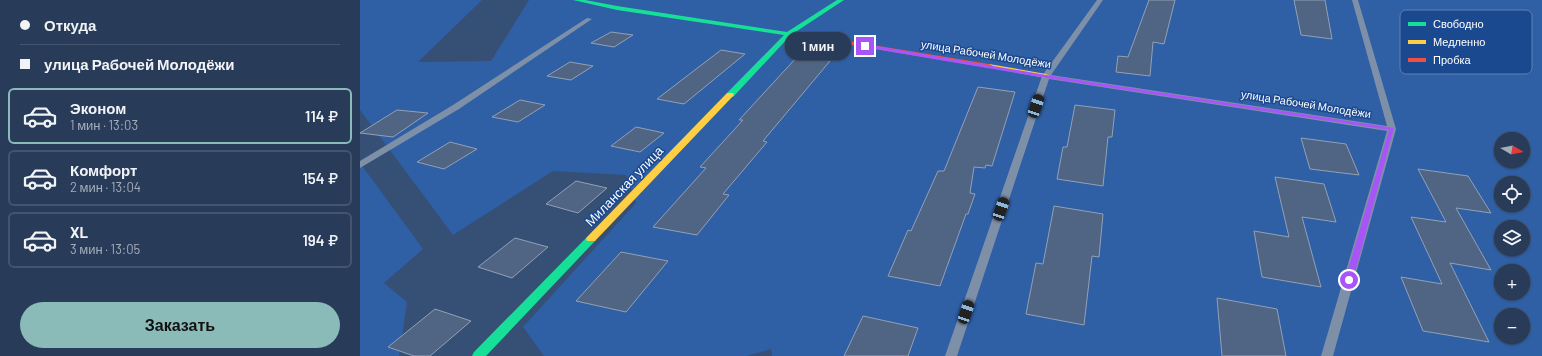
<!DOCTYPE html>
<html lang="ru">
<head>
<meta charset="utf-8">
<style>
	:root { --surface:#283b58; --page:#30425e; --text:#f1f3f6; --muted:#a5adba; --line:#44556e; --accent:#8bbbb9 }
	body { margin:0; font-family:Barlow,sans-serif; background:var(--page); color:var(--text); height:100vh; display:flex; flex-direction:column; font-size:15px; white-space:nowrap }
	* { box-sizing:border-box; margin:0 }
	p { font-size:13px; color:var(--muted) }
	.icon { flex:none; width:22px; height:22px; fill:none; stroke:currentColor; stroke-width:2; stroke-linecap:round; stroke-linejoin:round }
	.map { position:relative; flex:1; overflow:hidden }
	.panel { display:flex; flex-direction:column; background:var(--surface); width:360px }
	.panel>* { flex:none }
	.banner { display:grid; align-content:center; height:88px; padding:0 20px; background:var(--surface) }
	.needle { width:26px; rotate:100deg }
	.tools { position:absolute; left:1134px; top:132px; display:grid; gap:8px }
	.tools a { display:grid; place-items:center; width:36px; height:36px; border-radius:50%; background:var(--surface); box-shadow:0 1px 3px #0004,0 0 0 1px var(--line); font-size:20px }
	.end { position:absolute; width:18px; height:18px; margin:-9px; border:5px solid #a855f7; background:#fff; box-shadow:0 0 0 2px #fff }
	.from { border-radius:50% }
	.bubble { position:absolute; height:28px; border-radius:14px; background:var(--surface); box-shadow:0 1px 3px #0004,0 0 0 1px var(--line); font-size:13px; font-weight:600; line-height:28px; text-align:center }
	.car { position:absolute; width:12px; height:24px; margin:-12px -6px; border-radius:5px; box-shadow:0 0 3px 1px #0007; background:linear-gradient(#222 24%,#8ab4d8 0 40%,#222 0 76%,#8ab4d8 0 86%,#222 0) }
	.banner b { display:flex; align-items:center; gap:14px; height:38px; font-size:15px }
	.banner b+b { border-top:1px solid var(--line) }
	.banner i { width:10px; height:10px; background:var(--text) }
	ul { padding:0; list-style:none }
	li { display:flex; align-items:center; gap:12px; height:56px; margin:0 8px 6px; padding:0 12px; border:2px solid var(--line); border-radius:6px }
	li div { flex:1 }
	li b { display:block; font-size:15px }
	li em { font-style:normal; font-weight:600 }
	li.current { border-color:var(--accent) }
	li>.icon { width:36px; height:36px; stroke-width:1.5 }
	.action { display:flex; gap:8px; margin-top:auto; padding:8px 20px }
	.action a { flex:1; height:46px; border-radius:24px; background:var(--accent); color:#111; font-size:16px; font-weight:600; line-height:46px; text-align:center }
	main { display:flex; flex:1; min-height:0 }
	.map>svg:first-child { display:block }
	.green { fill:#2f5fa5; fill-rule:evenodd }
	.building { fill:#506483; stroke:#92a1b6 }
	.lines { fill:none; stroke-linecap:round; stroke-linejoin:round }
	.lane { fill:#7d90a8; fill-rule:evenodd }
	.fast { fill:#16e098; fill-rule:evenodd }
	.slow { fill:#ffcf43; fill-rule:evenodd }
	.jam { fill:#f24e42; fill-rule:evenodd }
	.route { fill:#a855f7 }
	.labels { text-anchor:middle; stroke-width:3; stroke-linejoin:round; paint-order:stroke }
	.far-street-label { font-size:11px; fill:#fff; stroke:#1b4990 }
	.street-label { font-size:13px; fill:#fff; stroke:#1b4990 }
	.key { fill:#1b4990; stroke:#5f80b1; stroke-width:1 }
	.key-label { font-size:11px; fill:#fff }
</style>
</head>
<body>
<main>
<section class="panel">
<div class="banner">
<b><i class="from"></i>Откуда</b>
<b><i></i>улица Рабочей Молодёжи</b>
</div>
<ul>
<li class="current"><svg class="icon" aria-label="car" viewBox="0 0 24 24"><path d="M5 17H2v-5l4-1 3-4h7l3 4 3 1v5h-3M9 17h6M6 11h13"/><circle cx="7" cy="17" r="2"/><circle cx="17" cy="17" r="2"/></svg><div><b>Эконом</b><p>1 мин · 13:03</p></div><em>114 ₽</em></li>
<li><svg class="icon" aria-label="car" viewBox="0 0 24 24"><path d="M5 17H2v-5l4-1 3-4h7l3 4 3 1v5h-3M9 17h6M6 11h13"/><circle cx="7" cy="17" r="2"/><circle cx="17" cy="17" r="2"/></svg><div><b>Комфорт</b><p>2 мин · 13:04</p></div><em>154 ₽</em></li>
<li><svg class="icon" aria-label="car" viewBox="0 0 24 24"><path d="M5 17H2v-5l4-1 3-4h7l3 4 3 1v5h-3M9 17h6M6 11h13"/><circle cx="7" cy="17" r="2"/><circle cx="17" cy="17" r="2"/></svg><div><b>XL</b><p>3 мин · 13:05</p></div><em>194 ₽</em></li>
</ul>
<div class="action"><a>Заказать</a></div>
</section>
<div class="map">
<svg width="1182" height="356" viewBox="0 0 1182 356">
	<rect width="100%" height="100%" fill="#364f75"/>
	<g class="green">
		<path d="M0,0H122L58,62L131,61L169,0H1182V356H412L411,349L387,356H184L163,327L276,203L266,175L193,171L93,235L0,110ZM1141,139H1163V161H1141ZM1141,183H1163V205H1141ZM1141,227H1163V249H1141ZM1141,271H1163V293H1141ZM1141,315H1163V337H1141Z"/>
		<path d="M0,163L63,249L24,283L47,302L39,356H0Z"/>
	</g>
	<g class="building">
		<path d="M789,0H815L804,44L793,42L790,76L756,72L758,56L768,57Z"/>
		<path d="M934,0H965L972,39L941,35Z"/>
		<path d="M251,32L273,35L254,47L231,43Z"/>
		<path d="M361,50L385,54L324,104L297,99Z"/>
		<path d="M437,57L470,61L403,141L407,142L363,194L369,195L337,235L293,227L346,168L340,167L383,120H379Z"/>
		<path d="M210,62L233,66L211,80L187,76Z"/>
		<path d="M618,87L655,92L632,166L626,165L625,168L614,167L610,193L615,194L608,214H606L580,286L528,276L548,230L551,231L578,171H584Z"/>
		<path d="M160,100L185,105L158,122L132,117Z"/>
		<path d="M715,105L755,110L752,137H748L743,186L697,179L703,147H707Z"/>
		<path d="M37,110L68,113L33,137L0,133Z"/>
		<path d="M276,127L304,133L280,152L251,146Z"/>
		<path d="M941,138L986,144L999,175L950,169Z"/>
		<path d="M90,142L117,149L84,169L57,162Z"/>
		<path d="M1058,169L1108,176L1131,213L1096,208L1131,270L1090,263L1129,342L1063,331L1041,277L1082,284L1051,217L1086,222Z"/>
		<path d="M915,177L964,184L976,222L942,217L961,287L902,277L894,231L929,237Z"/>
		<path d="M216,181L247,188L218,213L186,204Z"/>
		<path d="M694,206L743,214L739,257L732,256L724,325L666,314L676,263L683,264Z"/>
		<path d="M155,238L188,247L152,278L118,267Z"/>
		<path d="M261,252L308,261L266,312L216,301Z"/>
		<path d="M857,298L917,309L926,356H862Z"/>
		<path d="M75,309L111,321L70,356H54L28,347Z"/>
		<path d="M503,316L558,328L548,356H484Z"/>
	</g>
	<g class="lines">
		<g class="lane">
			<path d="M737,0H743L691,75L1027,126L992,0H998L1036,129L973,356H961L1027,131L689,79L597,356H585L682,76Z"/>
			<path d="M227,18L232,19L99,109L0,168V161L93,105Z"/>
		</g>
		<g class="fast">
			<path d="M213,0H225L257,6L427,32L477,0H484L434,33L459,37V39L430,36L373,97H367V93L424,35L257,10Z"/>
			<path d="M231,236L235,237L236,239L235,241L126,356H112L114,352L227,237Z"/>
		</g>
		<g class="slow">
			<path d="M629,64L686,74L690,76L686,78L627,67L625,66Z"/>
			<path d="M367,93H373L374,95L235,241H227L226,239L227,237Z"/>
		</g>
		<path class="jam" d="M457,36L629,64L633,66L629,68L455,39V37Z"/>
	</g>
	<path class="route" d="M505,44L686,75L1034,128L993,280L989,283L985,280L1029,130L686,78L503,47Z"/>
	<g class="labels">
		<g class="far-street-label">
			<text transform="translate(626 54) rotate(9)" y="4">улица Рабочей Молодёжи</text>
			<text transform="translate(946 104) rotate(9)" y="4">улица Рабочей Молодёжи</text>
		</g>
		<g class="street-label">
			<text transform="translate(264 186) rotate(-46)" y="5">Миланская улица</text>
		</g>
	</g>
	<rect x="1040" y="10" width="132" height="64" rx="6" class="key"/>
	<rect x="1048" y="22" width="18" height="4" fill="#16e098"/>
	<rect x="1048" y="40" width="18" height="4" fill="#ffcf43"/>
	<rect x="1048" y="58" width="18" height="4" fill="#f24e42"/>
	<g class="key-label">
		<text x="1073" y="28">Свободно</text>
		<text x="1073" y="46">Медленно</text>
		<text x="1073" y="64">Пробка</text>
	</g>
</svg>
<div class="tools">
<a><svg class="needle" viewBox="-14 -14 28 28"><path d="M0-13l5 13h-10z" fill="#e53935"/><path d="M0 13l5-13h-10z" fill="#a5adba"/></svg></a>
<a><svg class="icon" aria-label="locate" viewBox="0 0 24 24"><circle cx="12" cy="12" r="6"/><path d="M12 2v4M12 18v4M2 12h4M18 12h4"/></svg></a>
<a><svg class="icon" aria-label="layers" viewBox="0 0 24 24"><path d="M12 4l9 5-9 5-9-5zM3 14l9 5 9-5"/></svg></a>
<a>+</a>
<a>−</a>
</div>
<i class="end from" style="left:989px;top:280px"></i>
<i class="end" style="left:505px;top:46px"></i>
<div class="bubble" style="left:425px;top:32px;width:66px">1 мин</div>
<i class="car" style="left:676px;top:106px;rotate:19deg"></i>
<i class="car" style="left:641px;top:209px;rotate:19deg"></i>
<i class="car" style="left:606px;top:312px;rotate:19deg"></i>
</div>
</main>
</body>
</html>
